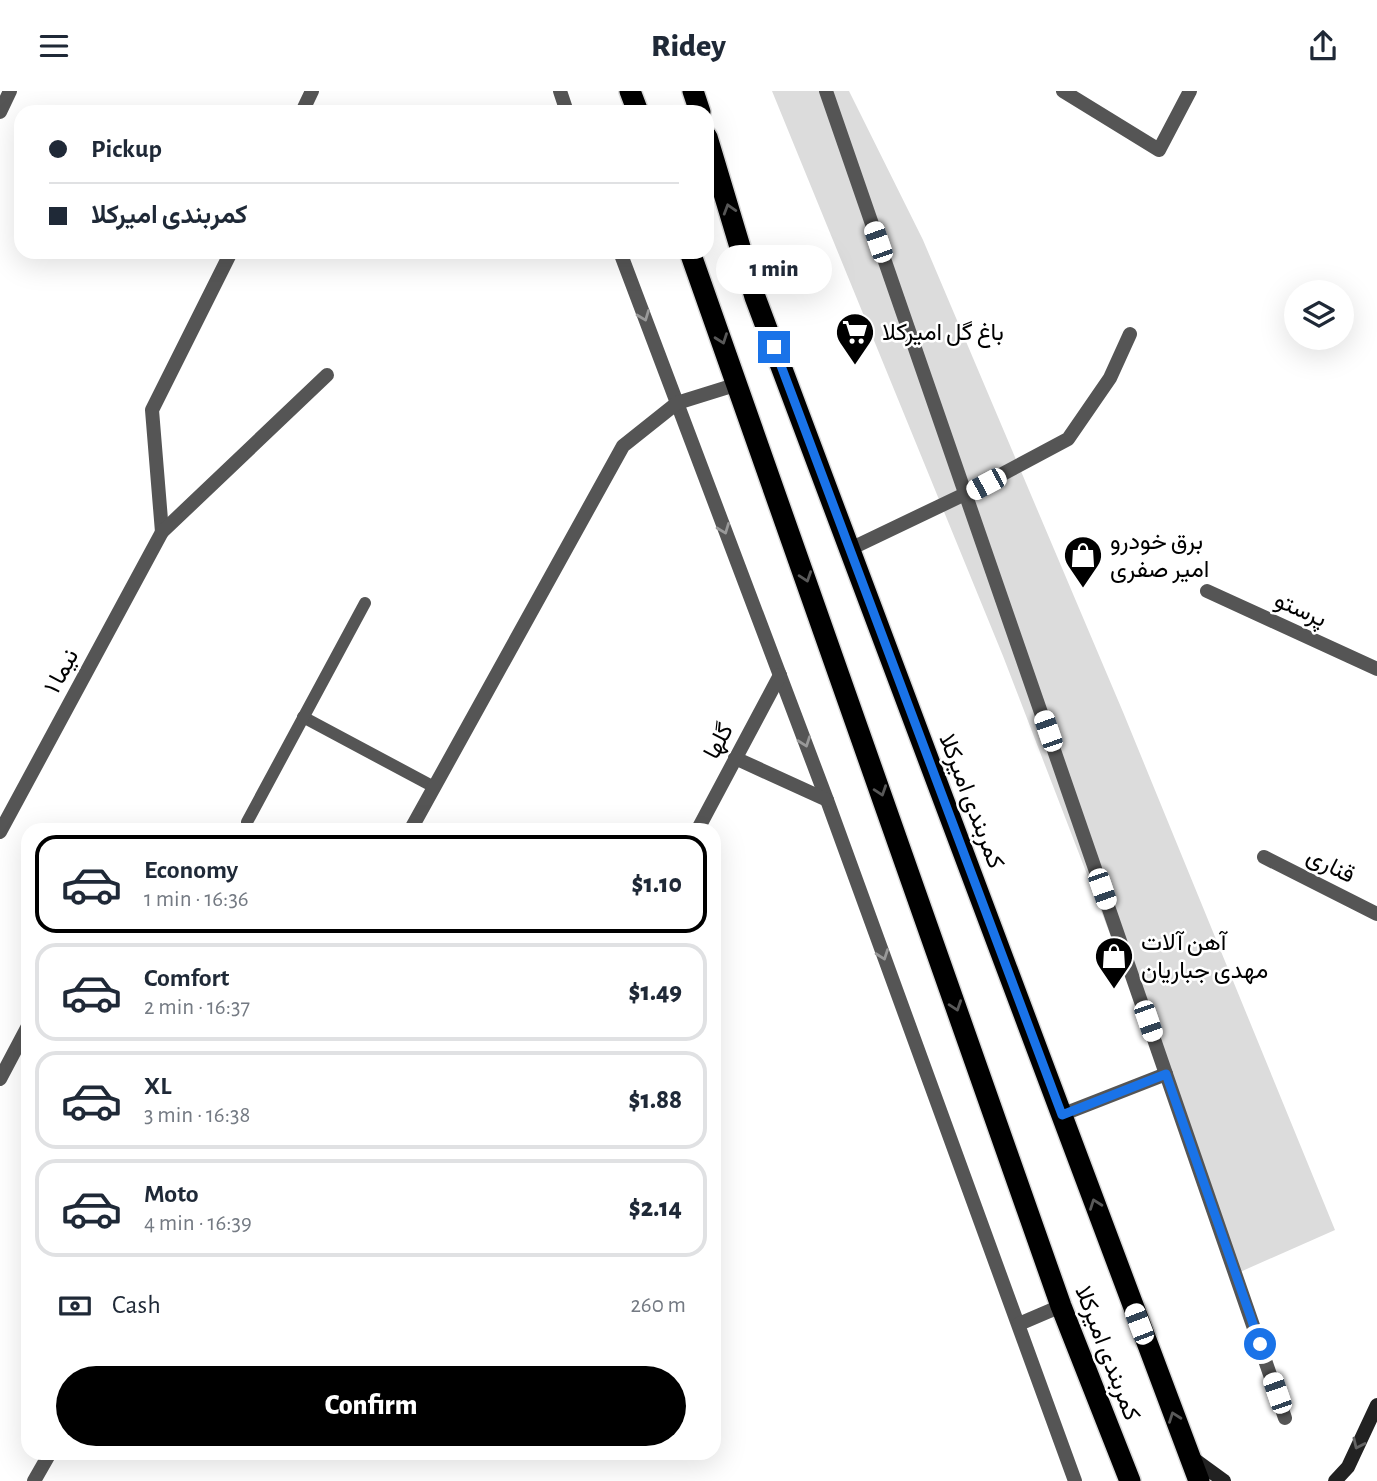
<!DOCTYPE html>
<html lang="en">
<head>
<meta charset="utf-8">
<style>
	:root { --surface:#fff; --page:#f6f6f7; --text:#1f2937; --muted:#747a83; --line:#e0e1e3; --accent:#000 }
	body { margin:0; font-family:"Alegreya Sans",Vazirmatn,sans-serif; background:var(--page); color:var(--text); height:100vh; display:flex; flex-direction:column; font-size:26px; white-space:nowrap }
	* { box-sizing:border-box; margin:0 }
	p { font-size:23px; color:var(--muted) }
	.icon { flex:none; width:38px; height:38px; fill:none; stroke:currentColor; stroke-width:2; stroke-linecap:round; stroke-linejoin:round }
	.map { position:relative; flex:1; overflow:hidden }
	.sheet { position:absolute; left:21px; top:732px; width:700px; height:637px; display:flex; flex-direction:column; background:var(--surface); border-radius:21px; box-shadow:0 7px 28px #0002 }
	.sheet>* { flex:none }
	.hud { position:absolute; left:14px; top:14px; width:700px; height:154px; border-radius:21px; box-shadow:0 7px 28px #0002; display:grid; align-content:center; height:154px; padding:0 35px; background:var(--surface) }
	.buttons { position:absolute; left:1284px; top:189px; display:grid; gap:14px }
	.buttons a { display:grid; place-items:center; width:70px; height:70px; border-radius:50%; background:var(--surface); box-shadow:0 7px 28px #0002; font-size:35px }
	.end { position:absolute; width:32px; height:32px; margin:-16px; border:9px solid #1a73e8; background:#fff; box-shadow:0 0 0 4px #fff }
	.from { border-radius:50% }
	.bubble { position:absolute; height:49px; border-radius:24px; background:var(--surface); box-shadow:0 7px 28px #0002; font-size:23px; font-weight:800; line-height:49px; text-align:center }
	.car { position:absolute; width:21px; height:42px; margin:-21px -10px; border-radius:9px; box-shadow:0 0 5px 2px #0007; background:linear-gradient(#fff 24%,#345 0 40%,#fff 0 76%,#345 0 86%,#fff 0) }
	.hud b { display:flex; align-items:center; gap:24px; height:66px; font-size:26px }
	.hud b+b { border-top:2px solid var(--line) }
	.hud i { width:18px; height:18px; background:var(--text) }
	ul { padding:12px 0 0; list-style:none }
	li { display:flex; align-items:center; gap:21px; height:98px; margin:0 14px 10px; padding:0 21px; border:4px solid var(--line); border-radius:21px }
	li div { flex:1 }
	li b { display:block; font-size:26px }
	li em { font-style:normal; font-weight:800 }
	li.selected { border-color:var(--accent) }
	li>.icon { width:63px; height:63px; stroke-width:1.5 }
	.pay { display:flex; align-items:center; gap:18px; height:77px; padding:0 35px; font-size:26px }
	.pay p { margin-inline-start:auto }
	.cta { display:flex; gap:14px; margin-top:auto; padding:14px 35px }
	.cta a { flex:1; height:80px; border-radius:42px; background:var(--accent); color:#fff; font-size:28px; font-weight:800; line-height:80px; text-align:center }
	header { display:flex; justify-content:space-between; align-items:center; height:91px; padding:0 35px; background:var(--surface); font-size:32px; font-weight:800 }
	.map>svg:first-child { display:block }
	.green { fill:#dcdcdc }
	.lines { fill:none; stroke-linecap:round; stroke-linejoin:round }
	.highway-casing { stroke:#dbdbdb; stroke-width:24 }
	.lane { stroke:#555; stroke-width:12 }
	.street { stroke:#555; stroke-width:14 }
	.secondary { stroke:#222; stroke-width:14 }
	.highway { stroke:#000; stroke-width:21 }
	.oneway { stroke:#595959 }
	.oneway2 { stroke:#999 }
	.oneway3 { stroke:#646464 }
	.route { stroke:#1a73e8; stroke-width:9 }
	.labels { text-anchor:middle; stroke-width:5; stroke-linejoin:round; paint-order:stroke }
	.poi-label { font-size:24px; fill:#000; stroke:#fff; text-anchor:start }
	.street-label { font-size:24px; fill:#000; stroke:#fff }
</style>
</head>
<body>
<header><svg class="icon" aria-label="menu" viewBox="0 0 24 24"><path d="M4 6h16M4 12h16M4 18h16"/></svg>Ridey<svg class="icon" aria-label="share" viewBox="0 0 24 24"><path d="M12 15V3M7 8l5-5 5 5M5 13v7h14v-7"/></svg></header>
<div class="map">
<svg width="1377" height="1390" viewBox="0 0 1377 1390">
	<rect width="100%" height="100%" fill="#fff"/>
	<path class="green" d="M772,0H849L923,149L1123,621L1335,1139L1240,1181L1003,565Z"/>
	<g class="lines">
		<g class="highway-casing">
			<g id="highway">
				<path d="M630,0L638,21"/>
				<path d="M693,0L700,21"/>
				<path d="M707,46L755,206L1199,1390"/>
				<path d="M690,161L1061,1215L1130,1390"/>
			</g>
		</g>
		<g class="lane">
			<path d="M303,626L434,696"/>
			<path d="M247,731L365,512"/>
		</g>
		<g class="street">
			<path d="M560,0L567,21"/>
			<path d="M826,0L1285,1327"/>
			<path d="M1063,0L1159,59L1190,0"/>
			<path d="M0,21L10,0"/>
			<path d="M302,21L312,0"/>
			<path d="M620,161L827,709L1075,1390"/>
			<path d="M162,441L152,319L231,161"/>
			<path d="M850,458L965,403L1068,348L1110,287L1130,243"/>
			<path d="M1207,500L1377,578"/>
			<path d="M735,667L827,709"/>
			<path d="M411,738L623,355L677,312L738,293"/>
			<path d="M698,738L780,584"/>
			<path d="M0,741L162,441L327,284"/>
			<path d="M1264,766L1377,823"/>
			<path d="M0,988L28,935"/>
			<path d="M1061,1024L1166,983"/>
			<path d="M1019,1233L1061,1215"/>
			<path d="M34,1390L50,1362"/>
		</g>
		<g class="secondary">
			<path d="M1191,1366L1224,1390"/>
			<path d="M1335,1390L1348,1376L1377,1314"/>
		</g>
		<use href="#highway" class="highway"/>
	</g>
	<defs><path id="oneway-chevron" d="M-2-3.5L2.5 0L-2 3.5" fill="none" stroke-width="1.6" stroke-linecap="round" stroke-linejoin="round" transform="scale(1.75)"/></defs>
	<g class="oneway">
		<use href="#oneway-chevron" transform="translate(729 118) rotate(-107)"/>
		<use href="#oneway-chevron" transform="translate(722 248) rotate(70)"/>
		<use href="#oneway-chevron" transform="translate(806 486) rotate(71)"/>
		<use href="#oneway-chevron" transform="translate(881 700) rotate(71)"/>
		<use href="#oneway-chevron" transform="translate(956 915) rotate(71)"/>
		<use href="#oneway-chevron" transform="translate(1095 1113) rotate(-110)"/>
		<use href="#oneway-chevron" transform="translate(1174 1326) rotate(-110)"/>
	</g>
	<g class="oneway2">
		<use href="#oneway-chevron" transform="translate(644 225) rotate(69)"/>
		<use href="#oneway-chevron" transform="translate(724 438) rotate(69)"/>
		<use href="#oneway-chevron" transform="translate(805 651) rotate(70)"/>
		<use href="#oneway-chevron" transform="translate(883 864) rotate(70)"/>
	</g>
	<use class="oneway3" href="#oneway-chevron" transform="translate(1358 1353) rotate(115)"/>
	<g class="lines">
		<path class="route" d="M774,256L1062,1024L1166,983L1260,1253"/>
	</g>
	<defs>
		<g id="supermarket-pin" transform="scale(2.0125)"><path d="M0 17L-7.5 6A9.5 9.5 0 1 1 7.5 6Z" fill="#000" stroke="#fff"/><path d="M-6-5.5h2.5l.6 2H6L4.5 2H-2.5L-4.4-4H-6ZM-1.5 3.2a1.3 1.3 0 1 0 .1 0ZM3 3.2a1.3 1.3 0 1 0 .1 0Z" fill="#fff"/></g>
		<g id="shop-pin" transform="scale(2.0125)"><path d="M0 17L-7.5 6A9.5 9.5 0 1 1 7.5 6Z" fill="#000" stroke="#fff"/><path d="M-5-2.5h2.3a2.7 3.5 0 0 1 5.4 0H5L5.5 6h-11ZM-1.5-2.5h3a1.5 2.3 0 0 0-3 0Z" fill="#fff"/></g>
	</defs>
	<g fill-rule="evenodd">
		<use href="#supermarket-pin" x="855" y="241"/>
		<use href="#shop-pin" x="1083" y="464"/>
		<use href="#shop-pin" x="1114" y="865"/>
	</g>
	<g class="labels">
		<g class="poi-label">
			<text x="882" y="249">باغ گل امیرکلا</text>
			<text x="1110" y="458">برق خودرو<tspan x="1110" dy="28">امیر صفری</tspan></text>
			<text x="1141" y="859">آهن آلات<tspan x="1141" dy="28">مهدی جباریان</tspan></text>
		</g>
		<g class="street-label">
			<text transform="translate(1301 518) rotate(24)" y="8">پرستو</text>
			<text transform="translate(61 580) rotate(-62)" y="8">نیما ۱</text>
			<text transform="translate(718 650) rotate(-62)" y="8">گلها</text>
			<text transform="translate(972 710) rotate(69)" y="8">کمربندی امیرکلا</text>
			<text transform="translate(1331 774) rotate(27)" y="8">قناری</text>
			<text transform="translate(1108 1262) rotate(69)" y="8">کمربندی امیرکلا</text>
		</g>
	</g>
</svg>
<div class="buttons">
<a><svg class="icon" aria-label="layers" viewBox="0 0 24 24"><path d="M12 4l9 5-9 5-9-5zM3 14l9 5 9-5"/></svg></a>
</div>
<i class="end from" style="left:1260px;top:1253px"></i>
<i class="end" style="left:774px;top:256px"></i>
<div class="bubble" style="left:716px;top:154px;width:116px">1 min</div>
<i class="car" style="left:878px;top:151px;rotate:341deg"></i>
<i class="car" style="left:986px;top:393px;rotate:242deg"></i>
<i class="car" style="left:1048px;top:640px;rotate:341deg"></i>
<i class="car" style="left:1102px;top:798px;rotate:161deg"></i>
<i class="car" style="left:1148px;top:930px;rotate:161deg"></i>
<i class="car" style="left:1139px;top:1233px;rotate:339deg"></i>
<i class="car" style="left:1277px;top:1302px;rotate:341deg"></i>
<div class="hud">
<b><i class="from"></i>Pickup</b>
<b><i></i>کمربندی امیرکلا</b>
</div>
<section class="sheet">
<ul>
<li class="selected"><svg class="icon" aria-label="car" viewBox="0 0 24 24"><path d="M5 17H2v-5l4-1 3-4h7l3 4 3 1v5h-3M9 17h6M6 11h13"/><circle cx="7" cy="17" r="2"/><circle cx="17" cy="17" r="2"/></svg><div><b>Economy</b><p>1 min · 16:36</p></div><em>$1.10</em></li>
<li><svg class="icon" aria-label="car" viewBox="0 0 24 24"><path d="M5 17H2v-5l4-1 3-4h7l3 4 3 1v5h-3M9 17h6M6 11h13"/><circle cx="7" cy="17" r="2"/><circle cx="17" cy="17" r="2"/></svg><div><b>Comfort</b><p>2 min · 16:37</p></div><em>$1.49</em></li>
<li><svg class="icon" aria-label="car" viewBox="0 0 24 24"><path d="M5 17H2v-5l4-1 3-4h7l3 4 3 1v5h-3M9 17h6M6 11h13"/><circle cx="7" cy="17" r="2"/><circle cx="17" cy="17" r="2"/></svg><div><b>XL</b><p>3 min · 16:38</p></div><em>$1.88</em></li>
<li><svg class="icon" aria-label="car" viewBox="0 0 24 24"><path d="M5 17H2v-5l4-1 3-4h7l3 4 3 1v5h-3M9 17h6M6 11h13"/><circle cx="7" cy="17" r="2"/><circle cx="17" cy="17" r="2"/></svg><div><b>Moto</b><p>4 min · 16:39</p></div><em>$2.14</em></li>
</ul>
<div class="pay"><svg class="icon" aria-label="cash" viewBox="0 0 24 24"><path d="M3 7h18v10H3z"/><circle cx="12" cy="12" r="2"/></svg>Cash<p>260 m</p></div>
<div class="cta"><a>Confirm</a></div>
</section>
</div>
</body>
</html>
